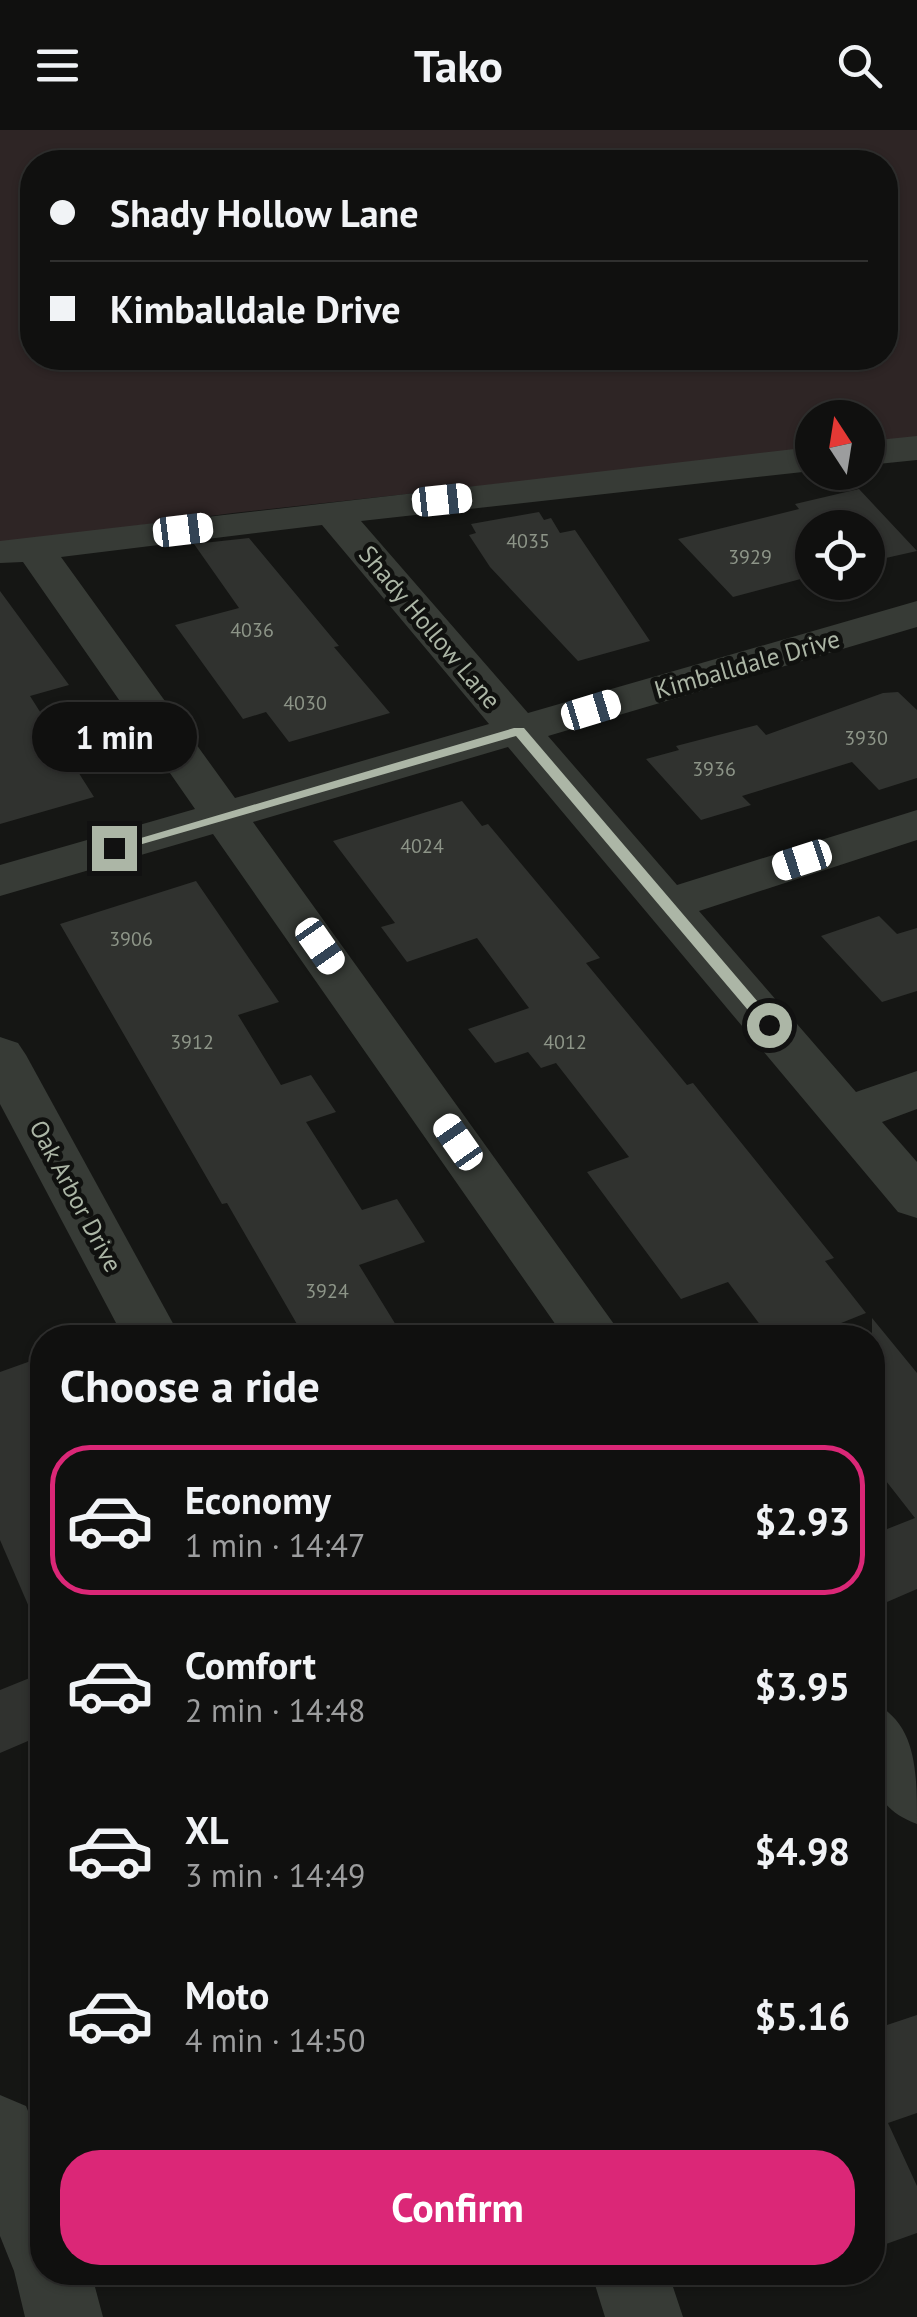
<!DOCTYPE html>
<html lang="en">
<head>
<meta charset="utf-8">
<style>
	:root { --surface:#10100f; --page:#191918; --text:#f1f3f6; --muted:#9c9d9e; --line:#30302f; --accent:#db2777 }
	body { margin:0; font-family:"PT Sans",sans-serif; background:var(--page); color:var(--text); height:100vh; display:flex; flex-direction:column; font-size:38px; white-space:nowrap }
	* { box-sizing:border-box; margin:0 }
	p { font-size:32px; color:var(--muted) }
	.icon { flex:none; width:55px; height:55px; fill:none; stroke:currentColor; stroke-width:2; stroke-linecap:round; stroke-linejoin:round }
	.map { position:relative; flex:1; overflow:hidden }
	.panel { position:absolute; left:30px; top:1195px; width:855px; height:960px; display:flex; flex-direction:column; background:var(--surface); border-radius:40px; box-shadow:0 2px 8px #0004,0 0 0 2px var(--line) }
	.panel>* { flex:none }
	.top-card { position:absolute; left:20px; top:20px; width:878px; height:220px; border-radius:40px; box-shadow:0 2px 8px #0004,0 0 0 2px var(--line); display:grid; align-content:center; height:220px; padding:0 30px; background:var(--surface) }
	.needle { width:65px; rotate:348deg }
	.fabs { position:absolute; left:795px; top:270px; display:grid; gap:20px }
	.fabs a { display:grid; place-items:center; width:90px; height:90px; border-radius:50%; background:var(--surface); box-shadow:0 2px 8px #0004,0 0 0 2px var(--line); font-size:50px }
	.end { position:absolute; width:45px; height:45px; margin:-22px; border:12px solid #acb6a6; background:#111; box-shadow:0 0 0 5px #111 }
	.from { border-radius:50% }
	.bubble { position:absolute; height:70px; border-radius:35px; background:var(--surface); box-shadow:0 2px 8px #0004,0 0 0 2px var(--line); font-size:32px; font-weight:700; line-height:70px; text-align:center }
	.car { position:absolute; width:30px; height:60px; margin:-30px -15px; border-radius:12px; box-shadow:0 0 8px 2px #0007; background:linear-gradient(#fff 24%,#345 0 40%,#fff 0 76%,#345 0 86%,#fff 0) }
	.top-card b { display:flex; align-items:center; gap:35px; height:95px; font-size:38px }
	.top-card b+b { border-top:2px solid var(--line) }
	.top-card i { width:25px; height:25px; background:var(--text) }
	ul { padding:0; list-style:none }
	li { display:flex; align-items:center; gap:30px; height:150px; margin:0 20px 15px; padding:0 10px; border:5px solid transparent; border-radius:40px }
	li div { flex:1 }
	li b { display:block; font-size:38px }
	li em { font-style:normal; font-weight:700 }
	li.active { border-color:var(--accent) }
	li>.icon { width:90px; height:90px; stroke-width:1.5 }
	h2 { padding:0 30px; font-size:45px; line-height:120px }
	.button { display:flex; gap:20px; margin-top:auto; padding:20px 30px }
	.button a { flex:1; height:115px; border-radius:40px; background:var(--accent); color:#fff; font-size:40px; font-weight:700; line-height:115px; text-align:center }
	header { display:flex; justify-content:space-between; align-items:center; height:130px; padding:0 30px; background:var(--surface); font-size:45px; font-weight:700 }
	.map>svg:first-child { display:block }
	.green { fill:#2e2525; fill-rule:evenodd }
	.building { fill:#30322f }
	.lines { fill:none; stroke-linecap:round; stroke-linejoin:round }
	.minor { fill:#373b36; fill-rule:evenodd }
	.route { fill:#acb6a6 }
	.labels { text-anchor:middle; stroke-width:9; stroke-linejoin:round; paint-order:stroke }
	.number-label { font-size:20px; fill:#8d9588 }
	.street-label { font-size:25px; fill:#acb6a6; stroke:#10110f }
</style>
</head>
<body>
<header><svg class="icon" aria-label="menu" viewBox="0 0 24 24"><path d="M4 6h16M4 12h16M4 18h16"/></svg>Tako<svg class="icon" aria-label="search" viewBox="0 0 24 24"><circle cx="10" cy="10" r="6"/><path d="M15 15l6 6"/></svg></header>
<div class="map">
<svg width="917" height="2187" viewBox="0 0 917 2187">
	<rect width="100%" height="100%" fill="#151614"/>
	<path class="green" d="M0,0H917V309L868,314V288H812V320L233,383L0,414ZM32,32H885V228H32Z"/>
	<g class="building">
		<path d="M859,359L917,421L868,432V398H812V446L733,467L678,409L799,379L795,374Z"/>
		<path d="M539,382L544,390L551,388L560,403L575,400L650,511L578,531L490,437L469,405L476,403L471,394Z"/>
		<path d="M249,408L339,516L334,517L390,583L289,612L266,582L243,589L175,495L239,478L194,414Z"/>
		<path d="M0,461L69,555L30,566L94,667L0,694Z"/>
		<path d="M898,562L917,580V648L879,660L852,632L742,666L751,675L701,690L646,629L679,620L676,616L757,595L766,605L883,563Z"/>
		<path d="M462,671L482,696L488,694L600,828L586,833L687,955L693,953L834,1128L825,1131L866,1183L804,1208H770L728,1152L681,1169L587,1042L629,1027L556,933L541,938L528,922L495,933L468,899L529,878L477,808L407,832L381,797L395,793L333,711Z"/>
		<path d="M196,751L279,872L238,885L281,955L311,945L336,982L306,992L362,1080L397,1069L425,1112L359,1135L404,1208H305L227,1073L222,1074L60,794Z"/>
		<path d="M879,786L897,804L917,798V861L882,872L821,806Z"/>
		<path d="M872,1188L917,1243V1459L887,1472L872,1452V1405L915,1388L872,1333Z"/>
		<path d="M42,1227V1507L0,1410V1242Z"/>
		<path d="M42,1543V1605L0,1623V1560Z"/>
		<path d="M917,1885V1983L888,1993L917,2056V2103L872,2119V1900Z"/>
	</g>
	<g class="lines">
		<g class="minor">
			<path d="M917,306V330L868,335V311Z"/>
			<path d="M812,317V341L361,391L528,583L917,471V497L548,606L677,755L917,680V710L699,781L856,962L917,941V979L882,992L917,1032V1088L898,1082L508,617L253,692L624,1208H565L213,704L0,766V735L195,679L23,432L0,433V411ZM322,395L489,594L235,668L61,427Z"/>
			<path d="M0,907L18,913L26,925L181,1208H124L0,974Z"/>
			<path d="M872,1572C917,1593 917,1641 917,1694C858,1672 872,1625 872,1572Z"/>
			<path d="M0,1965L26,1976L42,2016V2142H91L103,2187H25L14,2141L0,2106Z"/>
			<path d="M591,2142H668L683,2187H605Z"/>
		</g>
	</g>
	<path class="route" d="M514,598H524L775,892V899H764L516,606L118,721L107,718Z"/>
	<g class="labels">
		<g class="number-label">
			<text x="528" y="418">4035</text>
			<text x="750" y="434">3929</text>
			<text x="252" y="507">4036</text>
			<text x="305" y="580">4030</text>
			<text x="866" y="615">3930</text>
			<text x="714" y="646">3936</text>
			<text x="422" y="723">4024</text>
			<text x="131" y="816">3906</text>
			<text x="192" y="919">3912</text>
			<text x="565" y="919">4012</text>
			<text x="327" y="1168">3924</text>
		</g>
		<g class="street-label">
			<text transform="translate(430 497) rotate(50)" y="9">Shady Hollow Lane</text>
			<text transform="translate(747 534) rotate(-16)" y="9">Kimballdale Drive</text>
			<text transform="translate(76 1066) rotate(62)" y="9">Oak Arbor Drive</text>
		</g>
	</g>
</svg>
<div class="fabs">
<a><svg class="needle" viewBox="-14 -14 28 28"><path d="M0-13l5 13h-10z" fill="#e53935"/><path d="M0 13l5-13h-10z" fill="#9c9d9e"/></svg></a>
<a><svg class="icon" aria-label="locate" viewBox="0 0 24 24"><circle cx="12" cy="12" r="6"/><path d="M12 2v4M12 18v4M2 12h4M18 12h4"/></svg></a>
</div>
<i class="end from" style="left:769px;top:895px"></i>
<i class="end" style="left:114px;top:718px"></i>
<div class="bubble" style="left:32px;top:572px;width:165px">1 min</div>
<i class="car" style="left:442px;top:370px;rotate:84deg"></i>
<i class="car" style="left:183px;top:400px;rotate:83deg"></i>
<i class="car" style="left:591px;top:580px;rotate:73deg"></i>
<i class="car" style="left:802px;top:730px;rotate:252deg"></i>
<i class="car" style="left:320px;top:816px;rotate:145deg"></i>
<i class="car" style="left:458px;top:1012px;rotate:325deg"></i>
<div class="top-card">
<b><i class="from"></i>Shady Hollow Lane</b>
<b><i></i>Kimballdale Drive</b>
</div>
<section class="panel">
<h2>Choose a ride</h2>
<ul>
<li class="active"><svg class="icon" aria-label="car" viewBox="0 0 24 24"><path d="M5 17H2v-5l4-1 3-4h7l3 4 3 1v5h-3M9 17h6M6 11h13"/><circle cx="7" cy="17" r="2"/><circle cx="17" cy="17" r="2"/></svg><div><b>Economy</b><p>1 min · 14:47</p></div><em>$2.93</em></li>
<li><svg class="icon" aria-label="car" viewBox="0 0 24 24"><path d="M5 17H2v-5l4-1 3-4h7l3 4 3 1v5h-3M9 17h6M6 11h13"/><circle cx="7" cy="17" r="2"/><circle cx="17" cy="17" r="2"/></svg><div><b>Comfort</b><p>2 min · 14:48</p></div><em>$3.95</em></li>
<li><svg class="icon" aria-label="car" viewBox="0 0 24 24"><path d="M5 17H2v-5l4-1 3-4h7l3 4 3 1v5h-3M9 17h6M6 11h13"/><circle cx="7" cy="17" r="2"/><circle cx="17" cy="17" r="2"/></svg><div><b>XL</b><p>3 min · 14:49</p></div><em>$4.98</em></li>
<li><svg class="icon" aria-label="car" viewBox="0 0 24 24"><path d="M5 17H2v-5l4-1 3-4h7l3 4 3 1v5h-3M9 17h6M6 11h13"/><circle cx="7" cy="17" r="2"/><circle cx="17" cy="17" r="2"/></svg><div><b>Moto</b><p>4 min · 14:50</p></div><em>$5.16</em></li>
</ul>
<div class="button"><a>Confirm</a></div>
</section>
</div>
</body>
</html>
